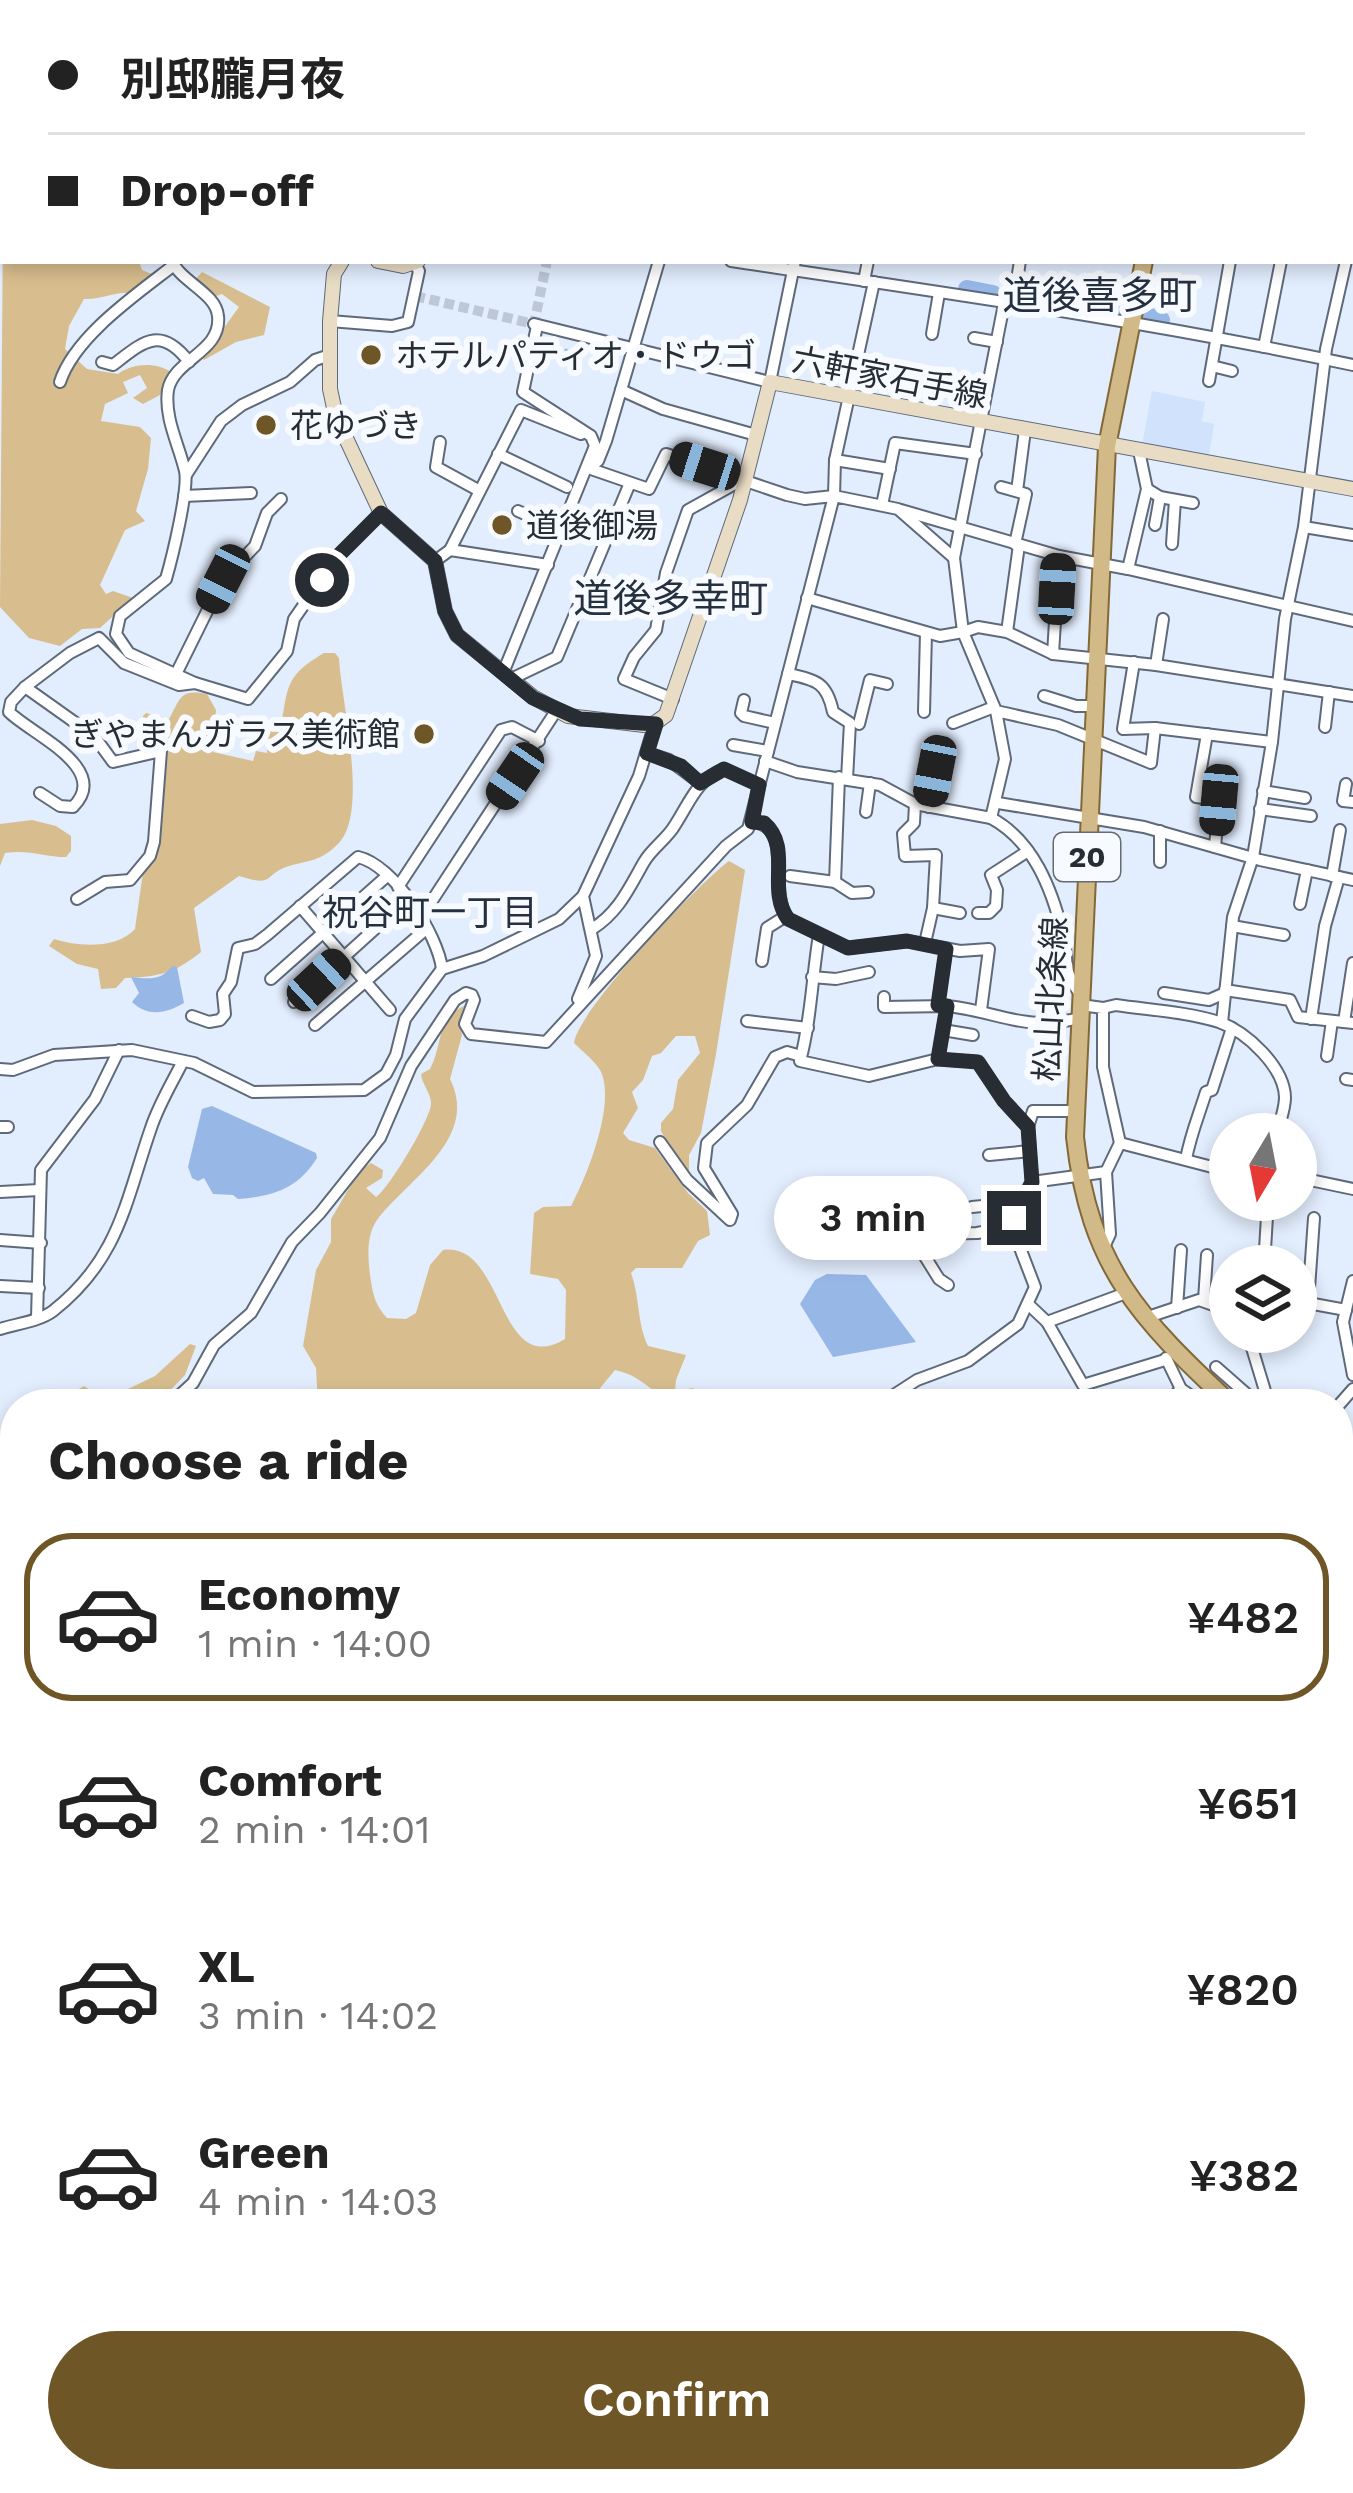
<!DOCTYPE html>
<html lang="en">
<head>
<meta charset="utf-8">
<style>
	:root { --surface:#fff; --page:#f6f6f6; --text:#222; --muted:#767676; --line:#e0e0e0; --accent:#6f5627 }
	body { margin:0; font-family:"Work Sans","Noto Sans JP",sans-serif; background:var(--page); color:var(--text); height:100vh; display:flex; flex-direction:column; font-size:45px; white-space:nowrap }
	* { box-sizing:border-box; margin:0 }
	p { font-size:39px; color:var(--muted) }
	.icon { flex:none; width:66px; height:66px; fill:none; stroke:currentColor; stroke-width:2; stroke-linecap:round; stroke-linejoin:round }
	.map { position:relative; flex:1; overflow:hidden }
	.side { position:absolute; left:0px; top:1389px; width:1353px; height:1104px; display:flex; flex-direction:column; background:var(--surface); border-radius:48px 48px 0 0; box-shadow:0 6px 18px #0003 }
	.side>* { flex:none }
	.top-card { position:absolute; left:0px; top:0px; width:1353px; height:264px; box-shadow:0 6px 18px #0003; display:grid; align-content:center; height:264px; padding:0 48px; background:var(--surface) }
	.needle { width:78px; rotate:190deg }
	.tools { position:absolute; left:1209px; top:1113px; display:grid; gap:24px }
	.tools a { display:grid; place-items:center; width:108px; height:108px; border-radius:50%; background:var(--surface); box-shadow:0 6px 18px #0003; font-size:60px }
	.end { position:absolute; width:54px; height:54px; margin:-27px; border:15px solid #282d34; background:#fff; box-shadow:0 0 0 6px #fff }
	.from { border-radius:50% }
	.bubble { position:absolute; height:84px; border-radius:42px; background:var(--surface); box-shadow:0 6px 18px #0003; font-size:39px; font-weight:600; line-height:84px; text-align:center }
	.car { position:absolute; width:36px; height:72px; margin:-36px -18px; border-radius:15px; box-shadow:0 0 9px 3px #0007; background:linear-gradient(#222 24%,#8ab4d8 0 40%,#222 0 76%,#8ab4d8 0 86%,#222 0) }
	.top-card b { display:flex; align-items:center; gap:42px; height:114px; font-size:45px }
	.top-card b+b { border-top:3px solid var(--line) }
	.top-card i { width:30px; height:30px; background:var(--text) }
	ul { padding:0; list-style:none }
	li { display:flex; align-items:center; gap:36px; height:168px; margin:0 24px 18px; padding:0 24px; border:6px solid transparent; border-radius:48px }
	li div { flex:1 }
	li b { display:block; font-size:45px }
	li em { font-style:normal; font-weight:600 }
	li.selected { border-color:var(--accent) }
	li>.icon { width:108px; height:108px; stroke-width:1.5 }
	h2 { padding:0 48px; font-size:54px; line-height:144px }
	.primary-button { display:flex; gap:24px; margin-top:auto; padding:24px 48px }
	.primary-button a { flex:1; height:138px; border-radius:72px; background:var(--accent); color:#fff; font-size:48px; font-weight:600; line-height:138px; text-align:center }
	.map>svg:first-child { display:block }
	.built { fill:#d0e2fc }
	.green { fill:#d8be8e }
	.water { fill:#97b7e7 }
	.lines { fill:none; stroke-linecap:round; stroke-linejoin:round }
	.stream { stroke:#97b7e7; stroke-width:3 }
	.river { stroke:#97b7e7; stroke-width:18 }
	.street-tunnel { stroke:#bdc7d5; stroke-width:10; stroke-dasharray:10 5; stroke-linecap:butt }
	.street-casing { stroke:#5e697a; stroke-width:14 }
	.secondary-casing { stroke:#5e697a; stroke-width:16 }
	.primary-casing { stroke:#826937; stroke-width:20 }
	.street { stroke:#fff; stroke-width:10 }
	.secondary { stroke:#e8dcc4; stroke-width:14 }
	.primary { stroke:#d1b988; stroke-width:16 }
	.tram { stroke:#5c626c; stroke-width:3 }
	.route { stroke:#282d34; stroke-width:15 }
	.poi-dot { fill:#6f5627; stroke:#f7fafe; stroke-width:4.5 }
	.labels { text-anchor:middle; stroke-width:12; stroke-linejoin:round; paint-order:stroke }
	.shield { fill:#f7fafe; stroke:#666a71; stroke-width:3 }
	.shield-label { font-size:30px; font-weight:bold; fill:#282d34 }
	.poi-label { font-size:33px; fill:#282d34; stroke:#f7fafe; text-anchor:start }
	.street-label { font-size:33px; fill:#282d34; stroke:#f7fafe }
	.neighbourhood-label { font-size:36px; fill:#263140; stroke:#f7fafe }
	.quarter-label { font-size:39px; fill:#263140; stroke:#f7fafe }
</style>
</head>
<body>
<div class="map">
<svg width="1353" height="2493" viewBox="0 0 1353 2493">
	<rect width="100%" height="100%" fill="#e2edfd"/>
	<path class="built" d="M1152,391L1205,402L1202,421L1214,424L1209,455L1142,445Z"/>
	<g class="green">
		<path d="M3,217V261H139L142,270L152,274L132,293C114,291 102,300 84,299L69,326L65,349L87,369L118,374C133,363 156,362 171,372L160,395L143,404L133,398L147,388L140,375L123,382L128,393L105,404L101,421L140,427L151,438L148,469L136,511L145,521L125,530L100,585L106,594L113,591L133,598L100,628L82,629L60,646L29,638L0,607Z"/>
		<path d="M202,272L270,307L264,335L236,342L204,360L202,358L239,307L222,294L211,298L193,282Z"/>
		<path d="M324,653H335L339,658C341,700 369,811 339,843C320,862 310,860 289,866C263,874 276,888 239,876L194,908L201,952C175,973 159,977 125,978L116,988L101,989L98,969L77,964L49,946L54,939C79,947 117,949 135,929L143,872L158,852L168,748L163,737L143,723V716L146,713L169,719C180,700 179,688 207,694L216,710L213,752L253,761L256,751L267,753L269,727L281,728C288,686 285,676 324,653Z"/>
		<path d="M32,820L56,826L71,836V851L66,857C45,857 27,849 5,853L0,866V824Z"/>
		<path d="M729,861L745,870L716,1054L701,1133L689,1155V1172H684L661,1131V1123L673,1109L678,1080L700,1053L695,1036H676L661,1053L652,1056L643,1080L632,1092L638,1108L623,1133L629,1140L655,1148L688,1193L707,1211L710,1235L698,1241L682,1268H636L631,1273C640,1298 637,1323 648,1346L686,1355L676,1380L675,1392L692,1388L702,1392V1400L698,1404C652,1404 652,1378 615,1370L587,1404H318L316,1368L303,1346L316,1270L331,1242V1219L359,1171L371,1163L383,1170L382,1178L366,1188L376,1197C388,1190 433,1116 431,1102C430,1092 422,1084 421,1074L430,1069C443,1045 436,1019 464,1006L460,1022L462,1035L450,1079C480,1139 407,1180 377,1220C366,1236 368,1257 370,1275C373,1294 374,1303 387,1318L406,1319L416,1313L430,1265L443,1250C505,1241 497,1380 565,1339L566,1290L558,1279L530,1274L534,1213L543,1207L571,1206C587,1176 617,1102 600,1070C594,1060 582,1051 574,1043C578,1010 698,884 729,861Z"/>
		<path d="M190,1344L196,1346L185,1375L157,1404H53L84,1386L105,1400L155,1376Z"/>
		<path d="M15,1547V2017L9,2016L0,2000V1553Z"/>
		<path d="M815,2478H943L924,2493H803Z"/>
	</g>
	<g class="water">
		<path d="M172,966L177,967L184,1003C165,1014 148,1017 132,1002L139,993L131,977C149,979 161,981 172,966Z"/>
		<path d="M212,1106L316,1153L317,1158C297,1190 272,1196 238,1199L233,1195L213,1194L204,1178L198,1181L192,1178L188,1167L202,1109Z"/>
		<path d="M827,1274L866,1275L916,1342L833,1357L800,1304L815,1280Z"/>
	</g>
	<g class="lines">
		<path class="stream" d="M566,350L580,358"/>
		<g class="river">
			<path d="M967,289L993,294"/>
			<path d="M1066,300L1080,302"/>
			<path d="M1104,306L1122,309"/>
			<path d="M1146,316L1161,320"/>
		</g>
		<path class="street-tunnel" d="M415,296L534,324L547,261"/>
		<g class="street-casing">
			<g id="street">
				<path d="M170,0L172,3"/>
				<path d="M680,0L697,3"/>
				<path d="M1184,0L1202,3"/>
				<path d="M1237,0L1251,3"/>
				<path d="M220,3V0"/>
				<path d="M660,3L661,0"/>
				<path d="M761,3L762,0"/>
				<path d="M801,3V0"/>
				<path d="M919,3V0"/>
				<path d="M1066,3V0"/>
				<path d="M1139,3L1140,0"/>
				<path d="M1350,23H1353"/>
				<path d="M0,130H3"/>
				<path d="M0,161H3"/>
				<path d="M1350,177L1353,178"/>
				<path d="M1350,203H1353"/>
				<path d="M1350,241L1353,226"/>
				<path d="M172,261C181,282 216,293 218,316C222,352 174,359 168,390C164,418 179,445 185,471C189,489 172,558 166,579L120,616L116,634L129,653L195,683"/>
				<path d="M659,261L606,441L598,461L588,468L649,489L666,454L787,495L805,499L834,496L835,460L874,282"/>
				<path d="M731,261C940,292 1147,321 1353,365"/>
				<path d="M864,281L868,261"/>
				<path d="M1004,304L954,558L963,632L978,627L1007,632L1053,654L1156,665L1353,696"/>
				<path d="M1013,305L1020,261"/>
				<path d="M330,321L392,326L408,322L419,271L413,261"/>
				<path d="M534,324L770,382L795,261"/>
				<path d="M932,334L939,293"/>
				<path d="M974,338L997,342"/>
				<path d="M1264,347L1281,261"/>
				<path d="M102,362L113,365C142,343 160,324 189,362"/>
				<path d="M1212,366L1232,371"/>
				<path d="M1209,381L1230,261"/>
				<path d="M60,382C75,336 137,294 174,265"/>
				<path d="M621,390L663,409L756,435"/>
				<path d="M440,442L436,467L478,490"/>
				<path d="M498,454L567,487"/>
				<path d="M835,460L890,469"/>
				<path d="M186,475L221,421L242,405L290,382L315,360L330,355"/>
				<path d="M1001,487L1026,494L1015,544"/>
				<path d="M1147,489L1160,497L1193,503"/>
				<path d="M1017,491L1025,430"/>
				<path d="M184,496L251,493"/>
				<path d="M882,505L895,443L976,454"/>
				<path d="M901,510L1059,556L1128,569L1147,489L1139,451"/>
				<path d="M518,511L562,531"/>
				<path d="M1155,525L1160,497"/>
				<path d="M1304,527L1353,535"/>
				<path d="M1172,544L1175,500"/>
				<path d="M450,550L548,565"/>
				<path d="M435,561L450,550L521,410L581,434"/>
				<path d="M1128,569L1353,621"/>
				<path d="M807,598L940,636L963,632L996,711L1058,725L1151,763L1155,728"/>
				<path d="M1007,632L1019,545"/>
				<path d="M1053,654L1059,556"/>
				<path d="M1134,662L1123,729L1155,728L1272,742"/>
				<path d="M1156,665L1163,619"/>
				<path d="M503,673L595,446L591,436L523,392L537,326"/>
				<path d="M176,674L223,579L255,546L267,513L281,499"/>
				<path d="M788,674C816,680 827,682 833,712L850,723L847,779"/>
				<path d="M511,679L557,657L630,483"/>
				<path d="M25,687L11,702L9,712C31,734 112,768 73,807L60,806L40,793"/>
				<path d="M1044,696L1076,706H1094"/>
				<path d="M673,699L624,679L634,657L656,630L666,573L688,510L742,480"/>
				<path d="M744,700L741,713L744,716L775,723"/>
				<path d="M996,711L1005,759L991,818C1034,841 1052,890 1063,934C1069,962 1061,970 1081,995"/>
				<path d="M924,712L926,633"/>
				<path d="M953,723L994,707"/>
				<path d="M859,724L870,680L887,684"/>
				<path d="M1325,727L1329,692"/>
				<path d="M1207,734L1196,797L1219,800L1215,847"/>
				<path d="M733,745L768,751"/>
				<path d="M647,753L669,760L700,783"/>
				<path d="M765,761L797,772L880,785L915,804L991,818"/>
				<path d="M1346,784L1343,801L1353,802"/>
				<path d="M1263,791L1305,798"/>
				<path d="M998,803L1144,827L1260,860L1353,880"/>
				<path d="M915,804L914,823L903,834L905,856L936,855L933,908L925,943"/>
				<path d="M929,807L935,771"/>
				<path d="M1260,809L1311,816"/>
				<path d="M866,812L870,783"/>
				<path d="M752,822C796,825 766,888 788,919L848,948L907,941L960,951L989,949L981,1010"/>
				<path d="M1160,831V862"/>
				<path d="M790,876L835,882L839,777"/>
				<path d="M1332,876L1340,830"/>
				<path d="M835,882L852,893L868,892"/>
				<path d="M398,887L501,730L512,727L539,741"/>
				<path d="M77,899L105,882L130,880L150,856L154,842L161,751L113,762L94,736L25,687L70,653L99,638L124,663L179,685L195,683L248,699L287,651L294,619L338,556L381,513"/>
				<path d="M1300,904L1307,870"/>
				<path d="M300,906L390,1010"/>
				<path d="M933,908L960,913"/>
				<path d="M978,913H989L996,906L997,890L991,875L1028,851"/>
				<path d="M422,916L556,711"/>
				<path d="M1232,926L1284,935"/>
				<path d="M592,929C619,912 629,888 644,862C652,848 667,839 675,825C690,802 697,779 724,769L759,785"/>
				<path d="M819,935C812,977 811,1021 800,1061L869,1076L938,1059L978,1062L1004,1101L1028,1127L1032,1182L1012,1227L1035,1287L1018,1324L968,1361L917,1380L880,1404"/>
				<path d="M762,961L767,928L786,916"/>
				<path d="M812,977L836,979L869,972"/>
				<path d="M271,979L387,876"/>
				<path d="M1225,990L1290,1000L1298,1017L1353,1023"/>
				<path d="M1164,993L1209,1000L1225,993"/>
				<path d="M884,997V1007L947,1006L938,1059"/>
				<path d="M578,999L596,956L583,896L639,776L655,723"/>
				<path d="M294,1002L408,899"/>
				<path d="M938,1005L946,949"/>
				<path d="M1081,1005L1103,1008V1067L1120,1143L1106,1172L1110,1234L1104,1247"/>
				<path d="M947,1006C1001,1012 1022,1032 1080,1018"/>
				<path d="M1103,1008L1116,1005C1150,1010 1187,1012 1219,1022C1247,1032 1284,1067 1285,1097C1285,1109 1280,1123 1276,1134"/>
				<path d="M192,1016L209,1022L220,1020L225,1014L223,994L231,982L238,948L255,944L267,935L358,857C394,865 438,935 442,969"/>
				<path d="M1311,1019L1325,926L1339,877"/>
				<path d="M747,1021L808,1028"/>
				<path d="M1344,1022L1353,963"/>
				<path d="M1222,1023L1233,917L1253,857L1272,742L1285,619L1304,527L1326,349L1346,261"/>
				<path d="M315,1025L426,929"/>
				<path d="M943,1030L973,1035"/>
				<path d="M1327,1056L1332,1021"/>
				<path d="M0,1069L13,1070L54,1055L132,1050L194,1063L253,1092L364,1090L386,1074L396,1055L405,1019L442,969L483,956L559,919L583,896"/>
				<path d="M1346,1079L1353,1080"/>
				<path d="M0,1127H8"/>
				<path d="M1028,1127L1033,1111H1074"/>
				<path d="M660,1142L687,1180L730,1220L732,1214L704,1168L707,1143L747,1105L775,1057L787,1052L801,1056"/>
				<path d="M1120,1143L1216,1168H1230"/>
				<path d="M989,1155L1030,1151"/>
				<path d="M1186,1159C1191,1133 1199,1115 1206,1092L1212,1090L1232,1028"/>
				<path d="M1296,1177L1353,1189"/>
				<path d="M1032,1182L1106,1172"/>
				<path d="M0,1192L39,1190"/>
				<path d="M972,1207L1023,1202"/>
				<path d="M1314,1218L1308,1303L1346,1310"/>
				<path d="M0,1240L41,1243"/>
				<path d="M1237,1266L1238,1265"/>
				<path d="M1264,1266L1268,1200"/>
				<path d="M1353,1281L1343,1322L1353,1375"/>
				<path d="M948,1285L939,1279L919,1247L928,1234L977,1233L1012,1227"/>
				<path d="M0,1286L39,1288"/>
				<path d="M1204,1300L1207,1255"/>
				<path d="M1029,1305L1047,1322L1083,1385L1165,1360"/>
				<path d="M1177,1308L1181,1250"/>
				<path d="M37,1318L41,1170L95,1099L119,1050"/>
				<path d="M1145,1318L1199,1300L1230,1311"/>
				<path d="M1047,1322L1126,1293"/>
				<path d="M0,1329C16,1324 40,1321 53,1311C119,1259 125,1203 151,1128C159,1104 172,1083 183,1061"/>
				<path d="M1249,1338L1269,1404"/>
				<path d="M1166,1358L1181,1389L1203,1404"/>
				<path d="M1216,1367L1258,1404"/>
				<path d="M170,1404L193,1383L214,1345L251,1313L292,1242L320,1213L380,1138L411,1066L455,1000L466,993L472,995L474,1000L465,1024L471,1034L546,1042L726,846L748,829L834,496L898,509L954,558"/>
				<path d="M1147,1404L1171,1399L1181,1389"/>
				<path d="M1338,1406L1353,1389"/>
				<path d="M0,1469L9,1463"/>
				<path d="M1338,1625L1353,1622"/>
				<path d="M1338,1711L1353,1714"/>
				<path d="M0,1721L15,1734"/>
				<path d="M0,2032L15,2034"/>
				<path d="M1338,2045L1353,2095"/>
				<path d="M0,2138L15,2140"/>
				<path d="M1353,2190L1343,2295L1353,2312"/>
				<path d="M0,2253L15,2263"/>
				<path d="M0,2323L15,2334"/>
				<path d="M0,2391L15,2406"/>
				<path d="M0,2423L15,2408"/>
				<path d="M195,2478L206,2493"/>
				<path d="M258,2478L266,2493"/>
				<path d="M131,2490L134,2493"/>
				<path d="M168,2493L182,2478"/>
			</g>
		</g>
		<g class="secondary-casing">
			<g id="secondary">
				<path d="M463,0V3"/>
				<path d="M587,3V0"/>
				<path d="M342,261L334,274L330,321V389L336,417L381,513L435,561L445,611L457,635L533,697L568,716L644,725L655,723L666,715L740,500L770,382L1353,489"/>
				<path d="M378,261L403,266L418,261"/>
				<path d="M0,2448L15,2470"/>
				<path d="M21,2478L31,2493"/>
			</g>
		</g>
		<g class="primary-casing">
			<g id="primary">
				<path d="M1218,3L1219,0"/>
				<path d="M1144,261L1107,446L1075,1137C1089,1267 1140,1319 1231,1404"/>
				<path d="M1338,1504L1353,1518"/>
			</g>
		</g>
		<use href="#street" class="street"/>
		<use href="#secondary" class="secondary"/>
		<use href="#primary" class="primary"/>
		<path class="tram" d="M600,0V3"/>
	</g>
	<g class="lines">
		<path class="route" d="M322,580L338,556L381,513L435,561L445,611L457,635L533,698L580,719L656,724L647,753L681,766L700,783L724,769L759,785L752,822L764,823C793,848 766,889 788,919L848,948L907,941L946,949L938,1005L947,1006L938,1059L978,1062L1004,1101L1028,1127L1032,1182L1014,1218"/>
	</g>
	<g class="poi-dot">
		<circle cx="371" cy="355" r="12"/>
		<circle cx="266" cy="425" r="12"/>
		<circle cx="502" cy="525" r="12"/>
		<circle cx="424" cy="734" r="12"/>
	</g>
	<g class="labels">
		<rect class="shield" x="1054" y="833" width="66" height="48" rx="9"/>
		<g class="shield-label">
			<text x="1087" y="867">20</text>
		</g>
		<g class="poi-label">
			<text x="395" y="367">ホテルパティオ・ドウゴ</text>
			<text x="290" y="437">花ゆづき</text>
			<text x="526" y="537">道後御湯</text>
			<text x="400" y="746" text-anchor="end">ぎやまんガラス美術館</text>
		</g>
		<g class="street-label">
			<text transform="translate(890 377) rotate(11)" y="12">六軒家石手線</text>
			<text transform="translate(1050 999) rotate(-87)" y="12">松山北条線</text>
		</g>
		<g class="neighbourhood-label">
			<text x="430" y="925">祝谷町一丁目</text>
		</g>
		<g class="quarter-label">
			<text x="1100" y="309">道後喜多町</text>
			<text x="671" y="612">道後多幸町</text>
		</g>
	</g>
</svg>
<div class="tools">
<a><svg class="needle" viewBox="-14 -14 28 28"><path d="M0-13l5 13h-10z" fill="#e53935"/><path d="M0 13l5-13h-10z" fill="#767676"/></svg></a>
<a><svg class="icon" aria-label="layers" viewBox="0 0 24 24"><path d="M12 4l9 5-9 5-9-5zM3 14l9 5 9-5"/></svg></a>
</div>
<i class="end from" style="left:322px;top:580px"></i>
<i class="end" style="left:1014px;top:1218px"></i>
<div class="bubble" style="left:774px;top:1176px;width:198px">3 min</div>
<i class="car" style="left:705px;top:466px;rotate:288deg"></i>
<i class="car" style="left:223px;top:579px;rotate:207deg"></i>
<i class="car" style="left:1057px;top:589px;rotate:3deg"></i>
<i class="car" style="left:935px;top:771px;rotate:191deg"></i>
<i class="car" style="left:515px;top:776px;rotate:214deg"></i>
<i class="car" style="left:1219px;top:800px;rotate:185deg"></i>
<i class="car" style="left:319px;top:980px;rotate:47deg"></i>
<div class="top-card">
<b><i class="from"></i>別邸朧月夜</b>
<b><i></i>Drop-off</b>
</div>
<section class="side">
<h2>Choose a ride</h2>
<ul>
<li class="selected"><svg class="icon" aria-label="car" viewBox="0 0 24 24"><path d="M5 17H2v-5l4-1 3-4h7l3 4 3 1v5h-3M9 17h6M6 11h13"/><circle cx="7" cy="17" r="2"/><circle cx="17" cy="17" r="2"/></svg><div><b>Economy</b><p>1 min · 14:00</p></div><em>¥482</em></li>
<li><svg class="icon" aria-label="car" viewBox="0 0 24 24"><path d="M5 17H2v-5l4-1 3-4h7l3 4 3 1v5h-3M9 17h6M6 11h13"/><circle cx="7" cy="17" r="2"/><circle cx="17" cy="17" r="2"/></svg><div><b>Comfort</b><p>2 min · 14:01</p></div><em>¥651</em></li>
<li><svg class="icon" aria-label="car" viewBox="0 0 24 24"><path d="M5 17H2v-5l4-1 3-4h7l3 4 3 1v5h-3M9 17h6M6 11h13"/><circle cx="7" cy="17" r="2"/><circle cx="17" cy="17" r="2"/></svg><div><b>XL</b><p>3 min · 14:02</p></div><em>¥820</em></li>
<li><svg class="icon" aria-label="car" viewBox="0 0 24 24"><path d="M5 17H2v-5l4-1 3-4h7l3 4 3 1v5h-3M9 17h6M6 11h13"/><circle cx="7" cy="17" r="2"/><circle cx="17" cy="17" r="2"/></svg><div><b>Green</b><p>4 min · 14:03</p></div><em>¥382</em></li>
</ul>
<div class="primary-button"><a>Confirm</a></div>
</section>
</div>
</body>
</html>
